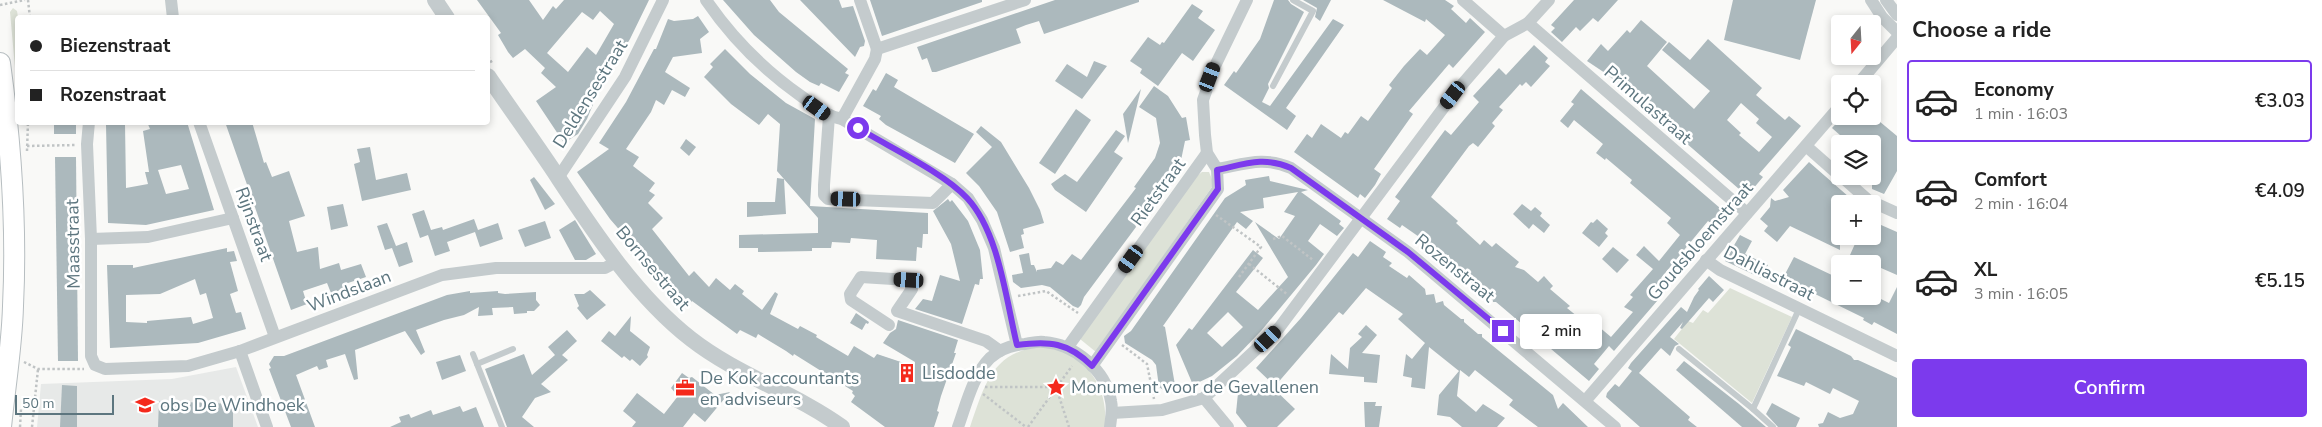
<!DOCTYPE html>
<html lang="en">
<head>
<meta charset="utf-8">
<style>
	:root { --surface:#fff; --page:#f2f2f2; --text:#222; --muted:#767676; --line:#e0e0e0; --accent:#7c3aed }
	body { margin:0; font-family:"Nunito Sans",sans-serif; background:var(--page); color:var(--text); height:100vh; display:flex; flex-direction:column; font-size:19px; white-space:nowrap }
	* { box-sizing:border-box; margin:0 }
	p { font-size:16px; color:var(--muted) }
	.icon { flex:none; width:28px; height:28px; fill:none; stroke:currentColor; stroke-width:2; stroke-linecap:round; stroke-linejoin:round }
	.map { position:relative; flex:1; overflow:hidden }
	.side { display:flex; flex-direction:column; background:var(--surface); width:425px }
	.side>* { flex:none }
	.banner { position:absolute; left:15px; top:15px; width:475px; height:110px; border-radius:5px; box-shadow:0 2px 8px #0003; display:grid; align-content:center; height:110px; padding:0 15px; background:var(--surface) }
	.needle { width:32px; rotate:198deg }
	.buttons { position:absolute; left:1831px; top:15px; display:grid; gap:10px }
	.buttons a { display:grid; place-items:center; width:50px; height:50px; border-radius:5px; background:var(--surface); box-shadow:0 2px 8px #0003; font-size:25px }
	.scale { position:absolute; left:15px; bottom:12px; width:99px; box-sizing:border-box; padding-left:5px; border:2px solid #5d767f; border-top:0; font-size:14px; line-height:18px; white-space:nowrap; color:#5d767f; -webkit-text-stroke:4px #fff; paint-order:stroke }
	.end { position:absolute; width:22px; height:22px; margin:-11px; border:6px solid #7c3aed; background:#fff; box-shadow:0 0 0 2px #fff }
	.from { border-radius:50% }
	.bubble { position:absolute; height:35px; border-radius:5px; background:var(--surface); box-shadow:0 2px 8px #0003; font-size:16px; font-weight:600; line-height:35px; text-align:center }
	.car { position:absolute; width:15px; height:30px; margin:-15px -8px; border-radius:6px; box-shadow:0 0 4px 1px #0007; background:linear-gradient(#222 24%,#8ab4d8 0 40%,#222 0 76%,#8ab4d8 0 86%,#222 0) }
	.banner b { display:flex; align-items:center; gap:18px; height:48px; font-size:19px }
	.banner b+b { border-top:1px solid var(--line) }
	.banner i { width:12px; height:12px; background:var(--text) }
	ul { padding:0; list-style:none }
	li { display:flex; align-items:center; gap:15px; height:82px; margin:0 10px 8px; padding:0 5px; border:2px solid transparent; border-radius:5px }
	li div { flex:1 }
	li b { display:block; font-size:19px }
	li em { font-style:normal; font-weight:600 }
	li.current { border-color:var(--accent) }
	li>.icon { width:45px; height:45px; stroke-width:1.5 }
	h2 { padding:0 15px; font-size:22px; line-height:60px }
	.action { display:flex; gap:10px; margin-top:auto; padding:10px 15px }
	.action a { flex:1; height:58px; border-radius:5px; background:var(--accent); color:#fff; font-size:20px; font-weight:600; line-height:58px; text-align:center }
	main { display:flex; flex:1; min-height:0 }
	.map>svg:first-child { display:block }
	.built { fill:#e7e9e8 }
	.green { fill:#dde2d7 }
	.building { fill:#acb9bd; fill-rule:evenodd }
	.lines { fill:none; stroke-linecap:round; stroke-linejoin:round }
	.primary-casing { stroke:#b7bec1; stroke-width:22 }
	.path { stroke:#c0c4c5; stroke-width:2.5; stroke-dasharray:2.5 2.5; stroke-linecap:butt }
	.service { stroke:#c4cbcd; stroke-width:6 }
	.minor { stroke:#c4cbcd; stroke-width:12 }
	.tertiary { stroke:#c4cbcd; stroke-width:16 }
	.primary { stroke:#fff; stroke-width:20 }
	.route { stroke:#7c3aed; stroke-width:6 }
	.labels { text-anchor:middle; stroke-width:5; stroke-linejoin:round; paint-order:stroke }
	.street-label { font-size:18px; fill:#5d767f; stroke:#fff }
	.poi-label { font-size:18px; fill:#5d767f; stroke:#fff; text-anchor:start }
</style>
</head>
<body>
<main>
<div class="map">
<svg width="1897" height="427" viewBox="0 0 1897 427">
	<rect width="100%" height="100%" fill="#f9f9f7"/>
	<path class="built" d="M236,367L258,427H37L41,384L172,379Z"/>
	<g class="green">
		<path d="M13,8L17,11L18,17L17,90L10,12Z"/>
		<path d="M1202,172H1209L1214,184L1096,352L1080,339L1197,176Z"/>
		<path d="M1730,288L1792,317L1752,403L1674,339L1688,321L1693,323L1703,310L1708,313Z"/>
		<path d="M1042,347C1049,348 1059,349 1065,352C1095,367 1108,395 1105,427H970C984,387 992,350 1042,347Z"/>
	</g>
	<g class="building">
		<path d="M477,0H529L543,20L553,6L556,9L564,0H649L630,39L599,90L587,119L578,134L564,143L536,101L556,87L541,73L545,68L525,49L513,58L508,52L498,35L501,33ZM600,11L614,24L596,55L587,47L568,72L547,53L582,12L593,20Z"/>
		<path d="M723,0H770L779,12L848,69L845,73L849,75L839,92L821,83L819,86L810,82L796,72L754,35Z"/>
		<path d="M800,0H839L842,8L853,6L865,41L864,46L860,47L855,57Z"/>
		<path d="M870,0H982V2L882,36Z"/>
		<path d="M1055,0H1139V2L1044,34L1039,21L1026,25L1016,29L1021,43L936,72H932L927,58L922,60L917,47Z"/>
		<path d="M1274,0H1288L1291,4L1304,12L1268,84L1269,88L1262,102L1270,106L1333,19L1344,25L1286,108L1296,116L1287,130L1224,85L1234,71L1236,73L1260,39Z"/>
		<path d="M1303,0H1331L1320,21L1315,17L1317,8Z"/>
		<path d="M1383,0H1445L1454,6L1451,9L1466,23L1470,18L1485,32L1453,68L1449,64L1409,111L1413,114L1374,169L1381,174L1375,185L1365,198L1360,194L1358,198L1294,152L1307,134L1312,138L1321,124L1341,138L1345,132L1348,134L1361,116L1368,121L1392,88L1389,85L1404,66L1420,49L1427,55L1445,35L1426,19L1425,22Z"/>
		<path d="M1574,0H1618L1598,22L1593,18L1580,31L1576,27L1562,42L1551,32L1555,28L1551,25Z"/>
		<path d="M1733,0H1816L1800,60L1724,40Z"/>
		<path d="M1192,4L1203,11L1198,18L1215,30L1193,61L1182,53L1158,86L1140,73L1142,69L1130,61L1148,37L1160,45L1162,42L1164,43Z"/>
		<path d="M698,16L709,32L700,39L702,53L673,57L665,72L690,88L685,97L672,90L664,105L656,100L651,112L626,149L639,157L633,166L655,183L649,191L655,195L648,203L663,218L652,229L689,276L694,271L709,287L716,278L730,290L735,284L744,291L742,294L762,310L775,292L778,294L770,314L798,329L800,326L817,335L816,337L848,356L854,346L874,358L877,354L913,366L915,362L883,343L890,333L896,329L898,320L958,340L954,353H956L941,396L937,411L939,412L934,427H885L851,402L855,396L852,393L853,391L794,354L793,356L786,351L758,334L756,338L740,330L737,334L692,301L687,307L665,288L634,250L636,249L610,219L577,172L609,149L599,143L626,102L654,49H656L668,19L674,21L693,19Z"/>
		<path d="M1641,20L1667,42L1647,66L1694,109L1710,91L1662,50L1669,42L1690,60L1708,39L1762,88L1756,95L1785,120L1789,116L1801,126L1759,174L1763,177L1747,196L1608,75L1587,61L1601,44L1608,51L1627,30L1630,33ZM1741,103L1759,119L1756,123L1772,137L1759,152L1739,135L1741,133L1727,120Z"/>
		<path d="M1534,45L1548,58L1545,62L1550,66L1531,87L1526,82L1522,86L1520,84L1512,93L1499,107L1503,110L1492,123L1495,126L1478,147L1473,143L1469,146L1431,197L1458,221L1456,223L1480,245L1484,240L1492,247L1496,243L1519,262L1515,267L1524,270L1538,282L1544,276L1553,286L1550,289L1570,306L1567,308L1594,330L1598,326L1611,337L1633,312L1624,307L1633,297L1630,295L1653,269L1636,255L1644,246L1659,261L1680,235L1667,223L1671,218L1630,183L1632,180L1606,158L1605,160L1596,153L1603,144L1574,120L1568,128L1560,121L1574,104L1571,102L1581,89L1727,214V218L1718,229L1708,221L1661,278L1670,286L1614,351L1609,346L1594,364L1599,369L1589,381L1538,338V332L1529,333V330L1502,307L1496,302H1493L1492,294L1486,295L1456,271L1448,263L1449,255L1438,256L1437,252L1425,241L1402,225L1400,228L1387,219L1400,201L1395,197L1445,130L1451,135L1479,102L1473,96L1499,68L1506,75Z"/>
		<path d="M725,49L750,74L786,103L815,119L810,206L928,213V234H923L922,248L917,247L916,261L876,259L877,240L851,238L850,243L832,242L831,248H812V251L758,252V248H739V235L818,233V218L777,171L780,124L768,114L759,125L731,104L704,77L713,67L710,64Z"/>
		<path d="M1094,61L1107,66L1082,99L1055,81L1067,64L1087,77Z"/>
		<path d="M886,73L898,80L894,87L974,134L955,163L886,125L879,119L881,116L863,106L873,89L876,91Z"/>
		<path d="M1154,86L1168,96L1182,118L1186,117L1190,140L1185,141L1180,165L1147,212L1140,213L1134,221L1136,227L1084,297L1081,305L1078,308L1073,306L1050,287L1042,285L1021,288L1013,282L1012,275L1023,273L1019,255L1029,253L1031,265H1034L1037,272V270L1051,268L1056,261L1063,265L1072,254L1081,260L1136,188L1134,187L1155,158L1160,143L1156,118L1139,107Z"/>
		<path d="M1141,89L1128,143L1123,114Z"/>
		<path d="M1076,109L1091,120L1055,174L1039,163Z"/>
		<path d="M1843,116H1873L1897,136V171L1884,194L1872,189V144H1850L1832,128Z"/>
		<rect x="54" y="122" width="22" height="12"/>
		<path d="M147,122H187L214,210L146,225L108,223L106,125L125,124L126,188L148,184L145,172H149L143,131L150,129ZM181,165L189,189L166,194L158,170Z"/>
		<path d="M225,122H252L264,163L266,162L272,177L289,171L305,216L289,221L297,252L318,247L320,269L339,263L341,270L361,264L366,277L345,284L347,288L331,293L327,283L303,291L307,304L291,310Z"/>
		<path d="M981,126L1001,142L1029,188L1040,210L1044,223L1023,229L1024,234L1021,235L1024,248L1010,252L997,212L979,186L966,173L992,147L976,132Z"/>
		<path d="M1116,130L1125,136L1114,152L1123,158L1086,212L1055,190L1051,184L1065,174L1077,182Z"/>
		<path d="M686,139L696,147L689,156L680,148Z"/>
		<path d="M370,147L376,180L407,173L411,190L362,201L354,164L360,162L357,149Z"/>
		<path d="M55,157H76L78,361H58Z"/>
		<path d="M1809,162L1857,204H1840V250L1790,226L1777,242L1764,231L1768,226L1760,219L1770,207L1771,198L1775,201L1789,197L1783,190Z"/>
		<path d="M1269,176L1270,181L1308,190L1301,192L1341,221L1339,224L1344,228L1337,236L1320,224L1308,241L1324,254L1316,265L1261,331L1237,356L1212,376L1193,385L1176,345L1189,328L1192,330L1253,250L1263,258L1236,292L1258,310L1288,277L1255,222L1279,239L1295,216L1284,212L1298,192L1263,198L1264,208L1240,212L1253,221L1246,229L1237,222L1163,326L1165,327L1176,391L1168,393L1159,387L1156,365L1152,360L1125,343L1124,336L1131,331L1225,198L1246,185L1245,180ZM1228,312L1243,327L1222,347L1207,333Z"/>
		<path d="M534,177L555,204L545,210L530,180Z"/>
		<path d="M777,178L784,179L786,214L747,217V202H775Z"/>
		<path d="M948,199L950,202L952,200L968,221L980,250L982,269L983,279H980L979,285L975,284L962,324L915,309L923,299L932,301L940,275L960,281L951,244L933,211Z"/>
		<path d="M343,204L348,226L331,230L327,207Z"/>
		<path d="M1522,204L1531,211L1535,207L1542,213L1540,216L1550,225L1544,233L1533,224L1529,229L1513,214Z"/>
		<path d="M424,210L431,230L442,227L443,230L474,219L478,230L498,223L503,239L480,247L475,232L447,242L450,251L435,256L428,235L420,238L412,214Z"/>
		<path d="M1597,219L1608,229L1605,233L1608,236L1599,247L1582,233L1591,222L1593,223Z"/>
		<path d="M575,220L596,254L586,260H575L559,230Z"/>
		<path d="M545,221L551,238L525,247L518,230Z"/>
		<path d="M1872,221L1897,232V275L1881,268L1879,270L1872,266V264H1867L1850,255L1858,237L1872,244Z"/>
		<path d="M387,223L396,246L407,242L413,262L399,267L392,248L385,250L377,226Z"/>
		<path d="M1740,235L1752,241L1745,254L1768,265L1761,278L1725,261Z"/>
		<path d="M1370,241L1386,252L1383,257L1392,263L1389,266L1407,278L1409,275L1425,289L1426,295L1434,294L1436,303L1443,301L1444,305L1461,319H1464V322L1478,334H1482V337L1553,395L1558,409L1563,403L1588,427H1538L1509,405L1513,400L1475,370L1469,377L1460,370L1457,396L1476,412L1483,404L1505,418L1497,427H1462L1450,417L1437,415L1439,395L1459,371L1429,347L1425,389L1411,387L1412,378L1403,376L1406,354L1412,359L1425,343L1398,319L1403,314L1366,288L1343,315L1339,312L1275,386L1256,368L1301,318L1353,253L1358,257Z"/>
		<path d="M1613,247L1629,260L1617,273L1602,259Z"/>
		<path d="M227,248V252L234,251L237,261L230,262L238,291L230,294L236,313L241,312L246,329L198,343L110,348L107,265H133V268ZM195,279L200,295L206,293L213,318L193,324L191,317L147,321V323L126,322V295L160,294Z"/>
		<path d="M1794,257L1836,277L1834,280L1840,283V296H1875L1889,303L1897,287V334L1874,322L1872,325L1863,320L1864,318L1815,294L1814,296L1804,292L1806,289L1783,278Z"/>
		<path d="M1709,276L1724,290L1713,302L1709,298L1682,329L1680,328L1683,322L1670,337L1679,344L1675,346L1670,356L1661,348L1639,373L1690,417L1688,420L1697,427H1640L1606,397L1607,393L1615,384L1619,387L1632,371L1628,368L1631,363L1681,307L1687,312L1694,297L1699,290L1698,289Z"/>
		<path d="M590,290L606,305L587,320L577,308L579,306L574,294H584Z"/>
		<path d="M470,291V293L498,291V293L505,294L536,292V300L540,305L534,311H527V313L514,314L513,307L492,308L493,315L478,316L479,307L464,315L444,320L416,330L425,352L421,355L405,331L355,350L358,379L354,380L345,354L326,360L328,367L319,370L317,366L296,375L315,427H291L269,369L271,368L269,364L274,356H284L447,295Z"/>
		<path d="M856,313L869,322L868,324L866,323L862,330L850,323Z"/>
		<path d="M631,316L630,331L650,347L647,355L648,357L640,366L632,359L630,361L624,356L622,358L601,341L609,331L615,336Z"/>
		<path d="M1366,325L1377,335L1362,353L1380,355L1377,383L1364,382V377L1329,374L1331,354L1348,369L1350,348L1362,337L1358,334Z"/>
		<path d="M1796,329L1851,356L1854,360H1858L1897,378V427H1819L1818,424L1823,423L1828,412L1840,418L1853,414L1859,401L1833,388L1830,394L1806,382L1804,386L1777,376L1791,347L1788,345Z"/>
		<path d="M567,330L577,341L562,355L568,360L541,384L551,392L535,398L522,417L534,427H507L485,369L524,354L532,375L555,355L548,347Z"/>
		<path d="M460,355L466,371L442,380L436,362Z"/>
		<path d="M1684,361L1739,404L1766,427H1742L1676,370Z"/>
		<path d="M682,373L689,378L692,377L715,395L730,392L705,422L694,413L683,427H632L636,422L623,411L637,393L664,414L678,396L671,388Z"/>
		<path d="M1239,383L1271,386L1295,409L1277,427H1247L1236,413Z"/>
		<path d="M62,385L77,386V427H60Z"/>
		<path d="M159,401L233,404V427H158Z"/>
		<path d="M1364,402H1376L1375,406H1382L1379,427H1365Z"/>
		<path d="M1772,403L1800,418L1796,427H1778L1766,414Z"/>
		<path d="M460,406L463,412L476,407L484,427H390L401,422L399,417L409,414L411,418L431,410L433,415Z"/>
	</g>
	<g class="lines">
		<g class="primary-casing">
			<path id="primary" d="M0,63C11,143 17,225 13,306C12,346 5,387 1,427"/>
		</g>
		<g class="path">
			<path d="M28,0L30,18"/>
			<path d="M0,5L25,0"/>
			<path d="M488,56L492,63"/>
			<path d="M27,146L76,145"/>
			<path d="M27,151L28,122"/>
			<path d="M1216,215L1261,247L1239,277"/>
			<path d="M1273,239L1282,236L1313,260"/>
			<path d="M1249,264L1288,295"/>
			<path d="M1018,296L1046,291L1078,313"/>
			<path d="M1122,345L1147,364L1154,399"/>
			<path d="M24,362L38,369H84"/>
			<path d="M985,387H1056"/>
			<path d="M1056,387L1069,427"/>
			<path d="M983,394L1026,427"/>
			<path d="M20,427L21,409"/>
			<path d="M32,427L38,369"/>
			<path d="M1028,427L1072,366"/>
		</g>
		<g class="service">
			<path d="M1273,86L1313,11L1293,0"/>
			<path d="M1679,349L1753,409L1799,309"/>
			<path d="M473,354L502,427"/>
			<path d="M477,364L513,349"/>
			<path d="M1753,409L1773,427"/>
		</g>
		<g class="minor">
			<path d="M171,0L173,18"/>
			<path d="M706,0C732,38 764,70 801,96C815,106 826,116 842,119L952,184L968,198L982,220L994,248L1017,345"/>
			<path d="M860,0L877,49"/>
			<path d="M1463,0L1504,36"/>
			<path d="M1871,0L1882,17L1897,32"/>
			<path d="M1886,0L1897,15"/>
			<path d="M1528,23L1747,213"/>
			<path d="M877,49L1025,0"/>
			<path d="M1858,84L1897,38"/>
			<path d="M829,116L824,185V195L828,199L933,203L952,184"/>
			<path d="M842,119L875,59L877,49"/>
			<path d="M89,122L87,144L91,239V356L95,365L105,369L188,366L240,351L442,275L496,268H605L618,261"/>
			<path d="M199,122L275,337"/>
			<path d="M1806,146L1840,176"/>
			<path d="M1217,169C1245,164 1264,156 1291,168L1408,252L1615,427"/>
			<path d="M1841,176L1868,200L1897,213"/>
			<path d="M558,178L625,77L663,0"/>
			<path d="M91,239L148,237L233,218"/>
			<path d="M1706,260L1720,270L1897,356"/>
			<path d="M889,325L851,300L850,294L861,277L909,280L912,289L897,311L986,341L1000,351"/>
			<path d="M1067,348L1207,153"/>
			<path d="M240,351L267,427"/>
			<path d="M1092,366L1218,189L1217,169L1207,153L1205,135L1203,100L1215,66L1247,0"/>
			<path d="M1204,398L1228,427"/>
			<path d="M1586,400L1840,106"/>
			<path d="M1112,413L1162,410L1204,398L1279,328L1453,95L1504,36L1528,23L1549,0"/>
			<path d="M958,427C966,405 973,375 990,358C1000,349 1012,345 1025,344C1031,343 1038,341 1044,342C1074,344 1106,370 1111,401C1113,409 1111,418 1110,427"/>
		</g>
		<g class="tertiary">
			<path d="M435,0L447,18"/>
			<path d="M488,76C511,110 536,144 559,179C596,235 638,298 691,339C737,375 795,393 842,427"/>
		</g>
		<use href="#primary" class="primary"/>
	</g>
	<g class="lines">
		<path class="route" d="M858,128C889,147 943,172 967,198C999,232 1006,300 1017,345C1049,341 1068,342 1092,366L1218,189L1217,170C1245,164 1264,156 1291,168L1408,252L1503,331"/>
	</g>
	<defs>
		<g id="building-bare" transform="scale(1.5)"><path d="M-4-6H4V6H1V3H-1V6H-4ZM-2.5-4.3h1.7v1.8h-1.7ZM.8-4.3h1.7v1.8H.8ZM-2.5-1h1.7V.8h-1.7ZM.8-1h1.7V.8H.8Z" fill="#f4291c" stroke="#fff" stroke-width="2.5" paint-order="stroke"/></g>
		<g id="sight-bare" transform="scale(1.5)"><path d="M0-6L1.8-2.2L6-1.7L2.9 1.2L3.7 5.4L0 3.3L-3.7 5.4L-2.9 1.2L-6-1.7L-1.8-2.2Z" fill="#f4291c" stroke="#fff" stroke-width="2.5" paint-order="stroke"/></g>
		<g id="office-bare" transform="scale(1.5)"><path d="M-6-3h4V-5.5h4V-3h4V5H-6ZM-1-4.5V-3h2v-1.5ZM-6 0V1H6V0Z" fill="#f4291c" stroke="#fff" stroke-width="2.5" paint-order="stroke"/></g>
		<g id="school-bare" transform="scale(1.5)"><path d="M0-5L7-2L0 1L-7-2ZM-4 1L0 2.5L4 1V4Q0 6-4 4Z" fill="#f4291c" stroke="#fff" stroke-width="2.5" paint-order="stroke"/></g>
	</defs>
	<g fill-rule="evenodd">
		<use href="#building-bare" x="907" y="373"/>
		<use href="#sight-bare" x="1056" y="387"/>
		<use href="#office-bare" x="685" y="388"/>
		<use href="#school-bare" x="145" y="405"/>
	</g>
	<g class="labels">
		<g class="street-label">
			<text transform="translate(590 94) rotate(-58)" y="6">Deldensestraat</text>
			<text transform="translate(1648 105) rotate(41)" y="6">Primulastraat</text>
			<text transform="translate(1158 192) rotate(-54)" y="6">Rietstraat</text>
			<text transform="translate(254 224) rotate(70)" y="6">Rijnstraat</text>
			<text transform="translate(1700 241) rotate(-49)" y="6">Goudsbloemstraat</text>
			<text transform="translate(73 244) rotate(-91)" y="6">Maasstraat</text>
			<text transform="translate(653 268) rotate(50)" y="6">Bornsestraat</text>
			<text transform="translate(1455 268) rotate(39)" y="6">Rozenstraat</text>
			<text transform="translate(1769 273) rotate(27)" y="6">Dahliastraat</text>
			<text transform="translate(349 291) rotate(-21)" y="6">Windslaan</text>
		</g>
		<g class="poi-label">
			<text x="922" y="379">Lisdodde</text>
			<text x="700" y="384">De Kok accountants<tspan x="700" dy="21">en adviseurs</tspan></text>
			<text x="1071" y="393">Monument voor de Gevallenen</text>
			<text x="160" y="411">obs De Windhoek</text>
		</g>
	</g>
</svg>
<div class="buttons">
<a><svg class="needle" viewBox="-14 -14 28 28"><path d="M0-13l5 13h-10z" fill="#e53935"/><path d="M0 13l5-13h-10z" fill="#767676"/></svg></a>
<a><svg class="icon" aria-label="locate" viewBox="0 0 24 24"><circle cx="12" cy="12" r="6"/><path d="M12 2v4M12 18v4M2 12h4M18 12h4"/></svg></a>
<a><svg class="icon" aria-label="layers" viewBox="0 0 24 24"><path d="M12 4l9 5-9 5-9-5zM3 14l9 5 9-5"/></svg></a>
<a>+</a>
<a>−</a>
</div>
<div class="scale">50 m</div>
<i class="end from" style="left:858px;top:128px"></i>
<i class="end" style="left:1503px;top:331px"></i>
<div class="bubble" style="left:1520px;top:314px;width:82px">2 min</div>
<i class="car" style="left:1210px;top:77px;rotate:21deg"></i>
<i class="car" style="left:1453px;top:95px;rotate:217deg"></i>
<i class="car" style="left:817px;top:108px;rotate:126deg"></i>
<i class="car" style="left:846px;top:199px;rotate:272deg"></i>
<i class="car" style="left:1131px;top:259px;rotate:216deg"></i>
<i class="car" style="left:909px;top:280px;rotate:273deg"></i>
<i class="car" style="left:1268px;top:339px;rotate:47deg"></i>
<div class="banner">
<b><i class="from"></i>Biezenstraat</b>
<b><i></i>Rozenstraat</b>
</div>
</div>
<section class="side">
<h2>Choose a ride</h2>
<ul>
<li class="current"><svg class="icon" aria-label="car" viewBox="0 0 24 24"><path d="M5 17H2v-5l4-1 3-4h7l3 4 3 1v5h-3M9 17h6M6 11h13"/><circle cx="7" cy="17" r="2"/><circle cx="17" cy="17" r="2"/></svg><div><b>Economy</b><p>1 min · 16:03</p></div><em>€3.03</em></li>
<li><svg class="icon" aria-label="car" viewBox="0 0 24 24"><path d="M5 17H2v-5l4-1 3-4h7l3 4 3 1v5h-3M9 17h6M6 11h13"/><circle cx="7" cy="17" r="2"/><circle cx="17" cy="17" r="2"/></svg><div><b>Comfort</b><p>2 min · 16:04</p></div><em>€4.09</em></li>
<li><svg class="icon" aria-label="car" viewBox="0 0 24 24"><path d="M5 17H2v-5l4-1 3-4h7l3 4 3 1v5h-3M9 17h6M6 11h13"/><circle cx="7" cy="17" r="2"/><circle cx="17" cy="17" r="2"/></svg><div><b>XL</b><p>3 min · 16:05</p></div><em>€5.15</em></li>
</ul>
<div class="action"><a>Confirm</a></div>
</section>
</main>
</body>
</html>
